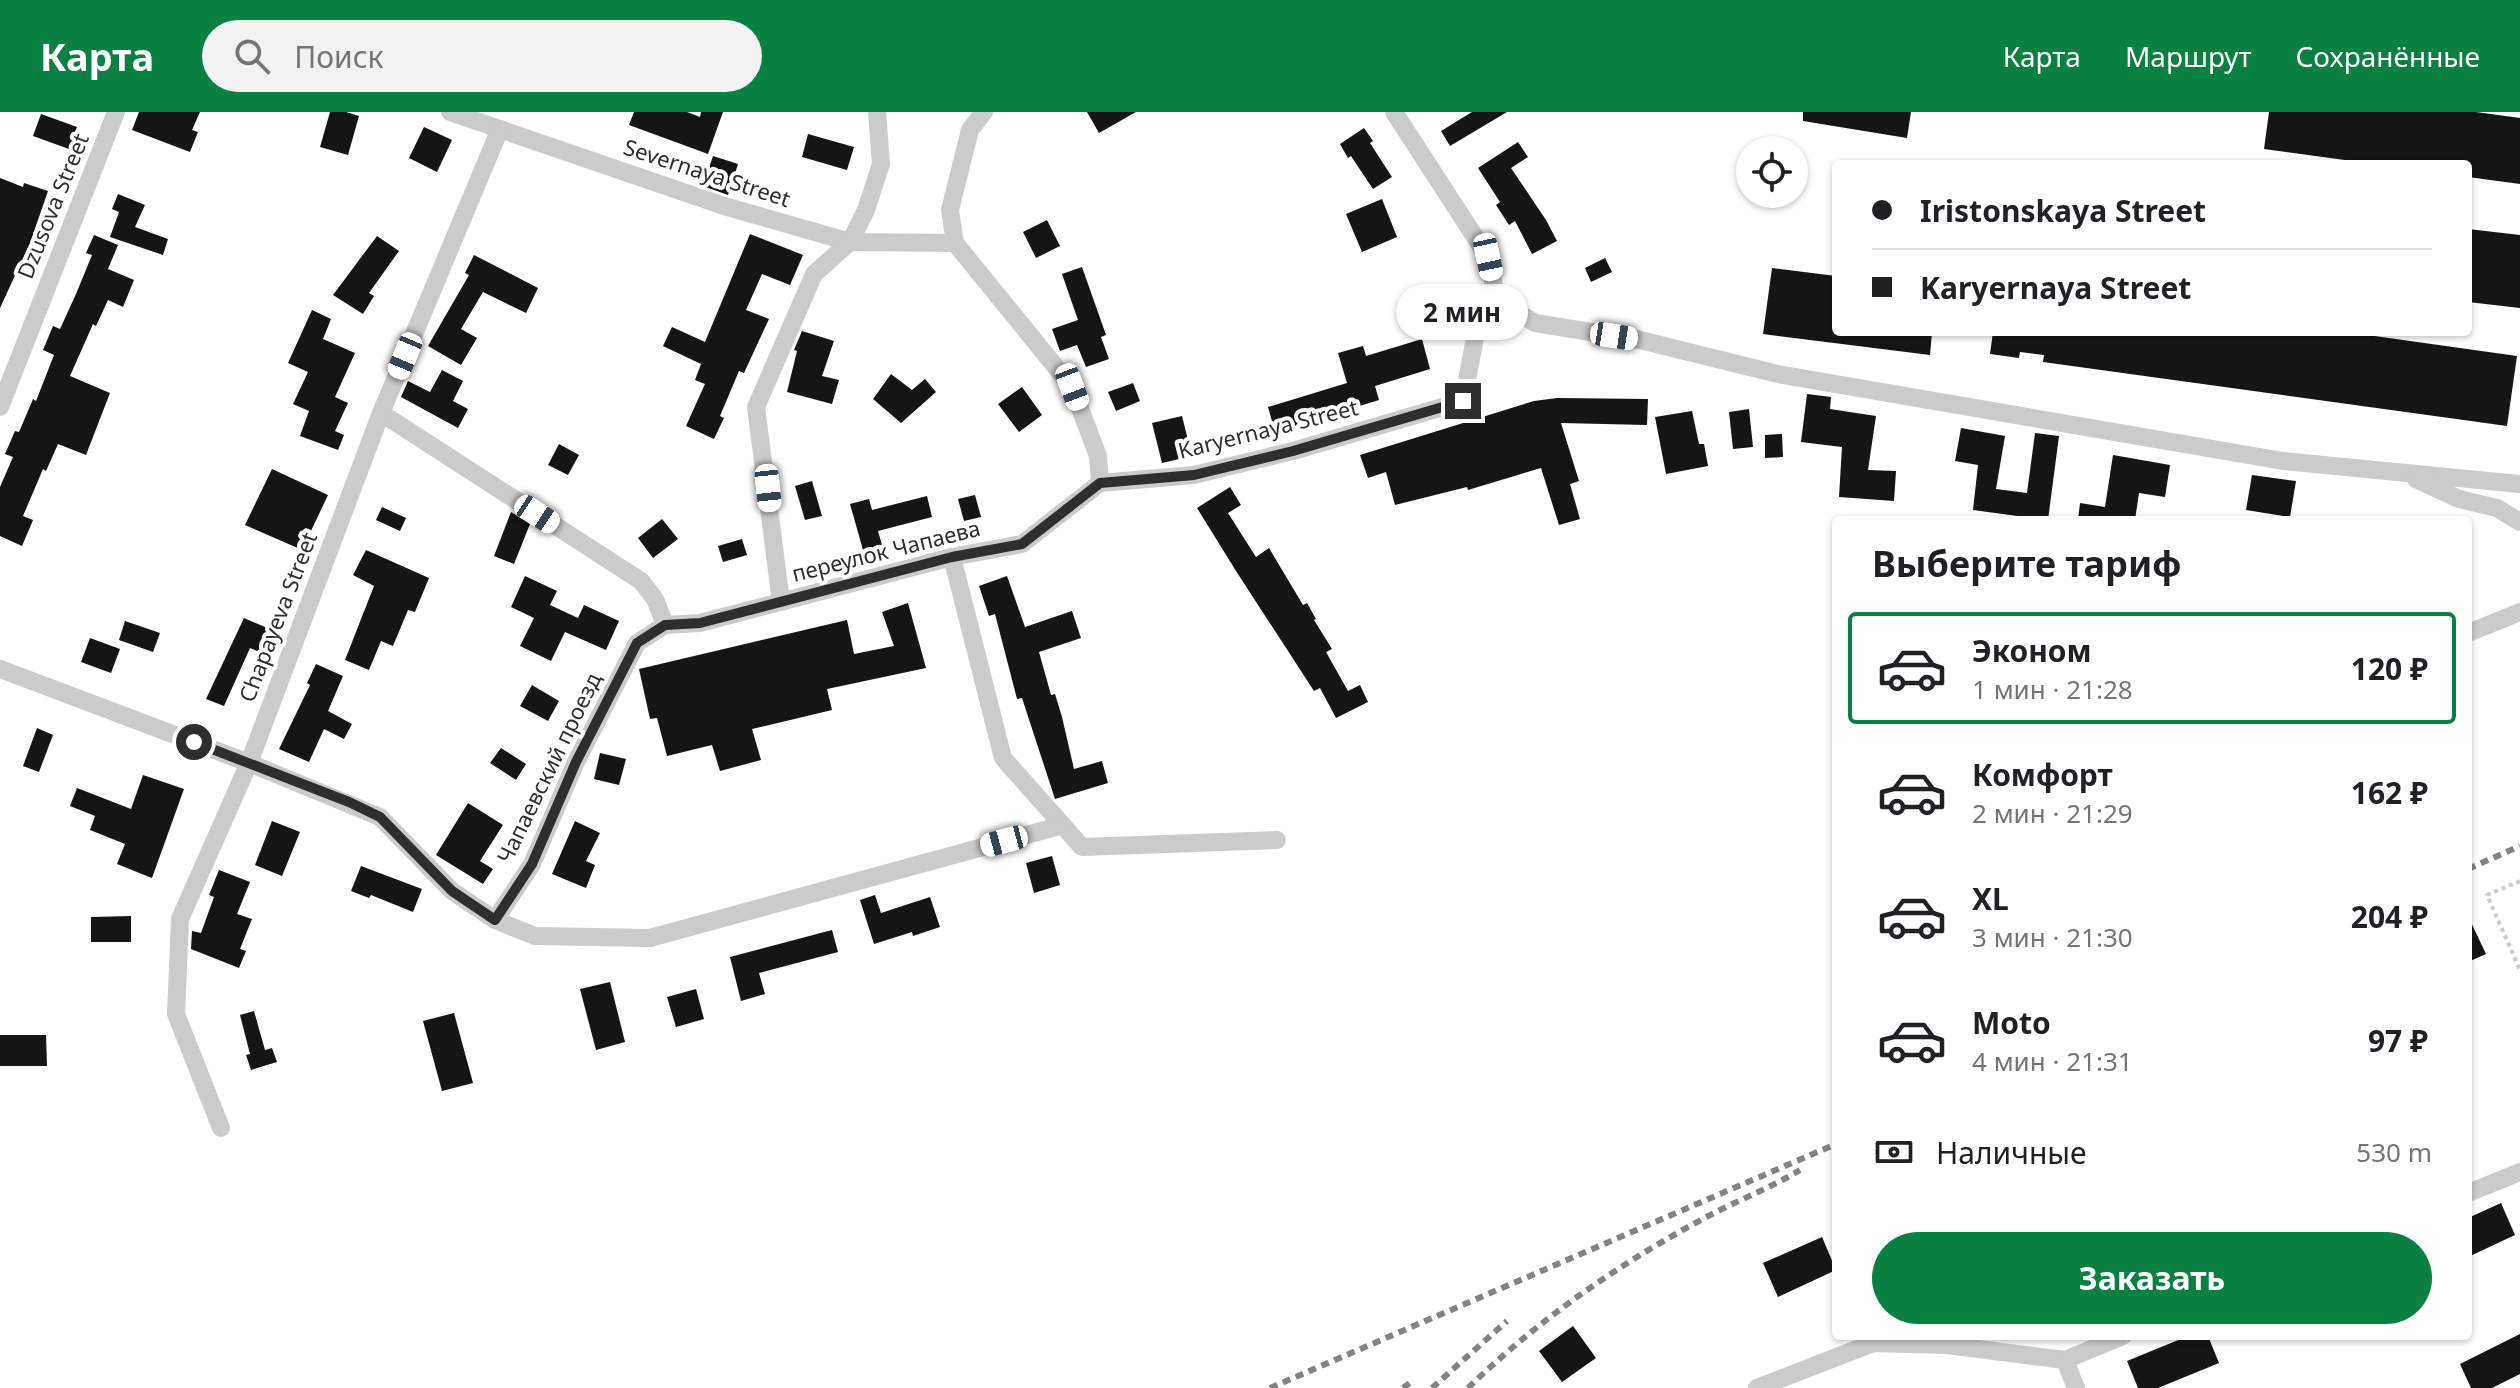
<!DOCTYPE html>
<html lang="ru">
<head>
<meta charset="utf-8">
<style>
	:root { --surface:#fff; --page:#f2f2f2; --text:#202124; --muted:#757577; --line:#e0e0e0; --accent:#0b8043 }
	body { margin:0; font-family:"Noto Sans",sans-serif; background:var(--page); color:var(--text); height:100vh; display:flex; flex-direction:column; font-size:30px; white-space:nowrap }
	* { box-sizing:border-box; margin:0 }
	p { font-size:26px; color:var(--muted) }
	.icon { flex:none; width:44px; height:44px; fill:none; stroke:currentColor; stroke-width:2; stroke-linecap:round; stroke-linejoin:round }
	.map { position:relative; flex:1; overflow:hidden }
	.details { position:absolute; left:1832px; top:404px; width:640px; height:824px; display:flex; flex-direction:column; background:var(--surface); border-radius:8px; box-shadow:0 2px 6px #0004 }
	.details>* { flex:none }
	.top-card { position:absolute; left:1832px; top:48px; width:640px; height:176px; border-radius:8px; box-shadow:0 2px 6px #0004; display:grid; align-content:center; height:176px; padding:0 40px; background:var(--surface) }
	.tools { position:absolute; left:1736px; top:24px; display:grid; gap:16px }
	.tools a { display:grid; place-items:center; width:72px; height:72px; border-radius:50%; background:var(--surface); box-shadow:0 2px 6px #0004; font-size:40px }
	.end { position:absolute; width:36px; height:36px; margin:-18px; border:10px solid #2e2e2e; background:#fff; box-shadow:0 0 0 4px #fff }
	.from { border-radius:50% }
	.bubble { position:absolute; height:56px; border-radius:28px; background:var(--surface); box-shadow:0 2px 6px #0004; font-size:26px; font-weight:700; line-height:56px; text-align:center }
	.car { position:absolute; width:24px; height:48px; margin:-24px -12px; border-radius:10px; box-shadow:0 0 6px 2px #0007; background:linear-gradient(#fff 24%,#345 0 40%,#fff 0 76%,#345 0 86%,#fff 0) }
	.top-card b { display:flex; align-items:center; gap:28px; height:76px; font-size:30px }
	.top-card b+b { border-top:2px solid var(--line) }
	.top-card i { width:20px; height:20px; background:var(--text) }
	ul { padding:0; list-style:none }
	li { display:flex; align-items:center; gap:24px; height:112px; margin:0 16px 12px; padding:0 24px; border:4px solid transparent; border-radius:8px }
	li div { flex:1 }
	li b { display:block; font-size:30px }
	li em { font-style:normal; font-weight:700 }
	li.on { border-color:var(--accent) }
	li>.icon { width:72px; height:72px; stroke-width:1.5 }
	h2 { padding:0 40px; font-size:36px; line-height:96px }
	.pay { display:flex; align-items:center; gap:20px; height:88px; padding:0 40px; font-size:30px }
	.pay p { margin-inline-start:auto }
	.button { display:flex; gap:16px; margin-top:auto; padding:16px 40px }
	.button a { flex:1; height:92px; border-radius:48px; background:var(--accent); color:#fff; font-size:32px; font-weight:700; line-height:92px; text-align:center }
	header { display:flex; align-items:center; gap:48px; box-sizing:border-box; height:112px; padding:0 40px; background:var(--accent); color:#fff }
	header strong { font-size:38px }
	nav { display:flex; gap:44px; margin-inline-start:auto; font-size:28px }
	.search { width:560px; height:72px; background:var(--page); display:flex; align-items:center; gap:20px; box-sizing:border-box; padding:0 28px; border-radius:44px; color:var(--muted); font-size:30px }
	.map>svg:first-child { display:block }
	.building { fill:#151515 }
	.lines { fill:none; stroke-linecap:round; stroke-linejoin:round }
	.path { stroke:#cbcbcb; stroke-width:4; stroke-dasharray:4 4; stroke-linecap:butt }
	.street { stroke:#cbcbcb; stroke-width:18 }
	.rail { stroke:#838383; stroke-width:6; stroke-dasharray:8 6; stroke-linecap:butt }
	.route { stroke:#2e2e2e; stroke-width:10 }
	.labels { text-anchor:middle; stroke-width:8; stroke-linejoin:round; paint-order:stroke }
	.street-label { font-size:22px; fill:#2e2e2e; stroke:#fff }
</style>
</head>
<body>
<header>
<strong>Карта</strong>
<div class="search"><svg class="icon" aria-label="search" viewBox="0 0 24 24"><circle cx="10" cy="10" r="6"/><path d="M15 15l6 6"/></svg>Поиск</div>
<nav><a>Карта</a><a>Маршрут</a><a>Сохранённые</a></nav>
</header>
<div class="map">
<svg width="2520" height="1276" viewBox="0 0 2520 1276">
	<rect width="100%" height="100%" fill="#fff"/>
	<g class="building">
		<path d="M139,0H200L192,18L198,20L190,40L132,18Z"/>
		<path d="M330,0H346L359,4L348,43L320,35Z"/>
		<path d="M634,0H687L700,5L701,0H723L708,42L629,13Z"/>
		<path d="M1087,0H1136L1099,21Z"/>
		<path d="M1472,0H1507L1450,34L1441,19Z"/>
		<path d="M1803,0H1911L1907,26L1803,9Z"/>
		<path d="M2269,0H2476L2520,6V72L2468,65V52H2374L2264,37Z"/>
		<path d="M41,2L77,15L69,37L33,24Z"/>
		<path d="M424,15L452,28L437,60L409,46Z"/>
		<path d="M1364,16L1373,29L1370,31L1392,65L1373,77L1351,44L1348,46L1340,32Z"/>
		<path d="M808,22L854,35L847,58L802,45Z"/>
		<path d="M1518,30L1528,45L1511,56L1546,108L1557,129L1532,142L1515,109L1509,113L1496,93L1500,90L1478,56Z"/>
		<path d="M713,44L738,52L728,83L703,74Z"/>
		<path d="M0,66L23,75L24,71L48,79L30,131L0,196Z"/>
		<path d="M118,82L145,93L135,115L168,127L163,143L110,125L119,100L112,97Z"/>
		<path d="M1382,87L1397,125L1362,140L1346,102Z"/>
		<path d="M1047,108L1060,134L1036,146L1023,120Z"/>
		<path d="M2468,117L2520,123V196L2468,190Z"/>
		<path d="M750,122L803,143L790,173L762,162L746,198L769,207L744,261L739,259L720,304L724,306L714,327L686,314L705,272L695,268L701,252L663,234L672,215L705,230Z"/>
		<path d="M94,123L118,133L108,157L134,168L123,195L108,188L96,214L93,212L70,264L110,281L86,343L58,332L46,359L43,357L23,404L33,408L22,434L0,424V375L13,345L5,342L15,319L19,320L33,287L36,289L54,243L43,238L53,214L60,217L76,182L92,143L86,141Z"/>
		<path d="M377,124L399,139L369,181L374,184L363,202L333,183Z"/>
		<path d="M474,143L538,176L526,201L483,180L461,217L477,226L461,253L428,234L469,163L465,161Z"/>
		<path d="M1605,146L1612,160L1591,170L1585,156Z"/>
		<path d="M1082,155L1106,223L1101,225L1109,247L1086,255L1077,233L1060,239L1052,217L1078,208L1062,162Z"/>
		<path d="M1772,156L1836,164V220H1932L1930,243L1763,222Z"/>
		<path d="M312,198L331,207L323,227L355,241L335,285L348,291L335,319L344,323L338,338L300,324L309,299L293,292L308,260L288,251Z"/>
		<path d="M802,219L834,229L822,264L839,268L832,292L787,280L797,239L794,238Z"/>
		<path d="M1993,220H2346L2517,244L2507,314L2043,250L2044,243L2020,240L2019,246L1990,242Z"/>
		<path d="M1422,227L1430,257L1375,274L1379,288L1275,320L1268,295L1347,271L1338,241L1363,234L1366,244Z"/>
		<path d="M442,258L463,269L453,289L468,297L458,316L401,285L408,269L430,280Z"/>
		<path d="M891,262L912,278L925,267L936,280L901,311L873,287Z"/>
		<path d="M1133,271L1140,289L1116,299L1108,280Z"/>
		<path d="M1022,275L1042,303L1019,320L998,292Z"/>
		<path d="M1807,282L1831,285L1830,297L1876,304L1868,358L1896,359L1894,389L1839,385L1842,335L1801,330Z"/>
		<path d="M1557,286L1648,287L1647,313L1561,311L1579,369L1570,372L1580,407L1559,413L1541,356L1468,378L1467,375L1395,393L1386,360L1368,366L1360,343L1534,289Z"/>
		<path d="M1749,297L1753,335L1733,337L1729,300Z"/>
		<path d="M1692,299L1699,332H1704L1708,354L1666,362L1655,305Z"/>
		<path d="M1182,304L1192,344L1162,351L1152,311Z"/>
		<path d="M1961,316L2005,324L1996,377L2027,381L2035,321L2059,324L2048,408L1973,398L1978,353L1955,349Z"/>
		<path d="M1782,322L1783,345L1765,346V323Z"/>
		<path d="M559,332L579,343L568,363L548,353Z"/>
		<path d="M2113,343L2170,353L2165,385L2139,381L2135,408H2078L2080,391L2105,395Z"/>
		<path d="M272,357L328,383L310,421L314,423L307,440L245,413Z"/>
		<path d="M2252,363L2296,369L2290,405L2246,398Z"/>
		<path d="M812,369L822,404L805,408L795,374Z"/>
		<path d="M1230,375L1241,393L1228,401L1256,445L1269,436L1303,493L1307,491L1316,507L1314,508L1332,537L1326,540L1348,579L1360,573L1368,590L1336,606L1320,576L1314,579L1236,459L1197,396Z"/>
		<path d="M975,383L981,405L964,409L958,387Z"/>
		<path d="M927,384L932,405L878,419L882,433L863,438L850,392L869,387L872,398Z"/>
		<path d="M382,395L406,406L400,419L376,408Z"/>
		<path d="M511,400L530,412L514,452L494,444Z"/>
		<path d="M662,407L678,427L653,446L638,426Z"/>
		<path d="M742,427L747,443L723,450L718,434Z"/>
		<path d="M366,438L429,466L415,500L408,498L393,534L381,529L369,558L345,548L374,474L353,463Z"/>
		<path d="M525,464L557,479L550,493L578,506L584,493L619,509L606,538L565,520L551,549L520,534L534,506L511,495Z"/>
		<path d="M1007,464L1025,515L1072,499L1081,526L1039,540L1051,583L1055,582L1062,605L1074,657L1102,649L1108,671L1055,687L1022,586L1017,587L995,502L989,504L979,474Z"/>
		<path d="M908,491L926,556L827,577L832,598L752,617L761,648L720,659L712,633L667,644L657,606L650,607L639,557L847,508L854,542L894,534L882,500Z"/>
		<path d="M244,506L279,521L269,544L250,536L224,594L206,587Z"/>
		<path d="M125,509L160,521L153,540L119,528Z"/>
		<path d="M90,526L120,537L111,561L81,550Z"/>
		<path d="M316,552L343,564L328,599L352,612L344,627L324,617L309,650L279,637L310,573L307,571Z"/>
		<path d="M532,573L559,589L548,609L520,594Z"/>
		<path d="M37,616L53,623L39,660L23,654Z"/>
		<path d="M501,636L526,652L516,668L490,651Z"/>
		<path d="M600,641L626,647L619,673L594,667Z"/>
		<path d="M143,663L184,677L152,766L117,752L125,732L90,718L95,704L70,694L77,676L131,697Z"/>
		<path d="M468,691L503,713L480,749L493,757L483,772L436,743Z"/>
		<path d="M272,709L300,720L282,764L255,753Z"/>
		<path d="M575,709L600,721L586,749L595,753L586,776L552,762Z"/>
		<path d="M1052,744L1060,773L1034,781L1026,751Z"/>
		<path d="M361,754L422,777L413,800L371,783L369,786L351,779Z"/>
		<path d="M219,758L250,770L237,802L252,807L240,837L246,839L239,856L191,837L192,819L201,821L214,785L209,783Z"/>
		<path d="M875,783L881,801L930,785L940,815L913,824L912,820L874,832L860,788Z"/>
		<path d="M131,804V830H91V805Z"/>
		<path d="M2468,804L2486,842L2468,850Z"/>
		<path d="M832,818L838,840L759,861L765,882L741,889L730,845Z"/>
		<path d="M610,870L625,930L596,938L580,877Z"/>
		<path d="M696,877L704,907L676,915L667,885Z"/>
		<path d="M254,899L265,938L272,936L277,950L251,958L246,943L250,942L240,903Z"/>
		<path d="M454,901L473,971L442,979L423,909Z"/>
		<path d="M0,923H46L47,954H0Z"/>
		<path d="M2501,1091L2515,1123L2468,1145V1106Z"/>
		<path d="M1822,1125L1836,1158L1778,1185L1763,1151Z"/>
		<path d="M1573,1214L1596,1246L1562,1270L1539,1239Z"/>
		<path d="M2520,1222V1262L2492,1276H2471L2460,1252Z"/>
		<path d="M2188,1224H2208L2219,1251L2158,1276H2138L2127,1249Z"/>
	</g>
	<g class="lines">
		<path class="path" d="M2520,769L2487,783L2520,858"/>
		<g class="street">
			<path d="M450,0L724,94L850,130L955,131"/>
			<path d="M984,0L970,18L950,98L955,131L1072,275L1098,344L1100,371L1194,363L1293,339L1463,289L1482,189L1497,187"/>
			<path d="M1394,0L1488,145L1497,187L1535,211L1640,228L1778,262L2283,349L2520,372"/>
			<path d="M0,295L116,0"/>
			<path d="M381,301L641,469L655,487L665,513L637,531L576,650L532,752L495,808"/>
			<path d="M2416,367L2459,387L2497,396L2520,410"/>
			<path d="M952,445L1003,646L1082,735L1277,728"/>
			<path d="M781,490L756,295L814,162L850,130L866,98L881,52L877,0"/>
			<path d="M665,513L700,511L952,445L1022,432L1100,371"/>
			<path d="M2468,521L2520,500"/>
			<path d="M0,557L249,651L380,705L452,779L495,808L535,824L650,826L1063,713"/>
			<path d="M221,1016L176,902L180,807L249,651L381,301L500,17"/>
			<path d="M2468,1081L2520,1060"/>
			<path d="M1757,1276L1873,1231L1947,1233L2065,1248"/>
			<path d="M2076,1276L2065,1248L2123,1224"/>
		</g>
		<g class="rail">
			<path d="M2468,757L2520,734"/>
			<path d="M1270,1276L1836,1032"/>
			<path d="M1403,1276L1414,1268"/>
			<path d="M1432,1276L1507,1209"/>
			<path d="M1468,1276C1541,1205 1627,1146 1718,1099C1746,1085 1774,1074 1800,1058"/>
		</g>
	</g>
	<g class="lines">
		<path class="route" d="M194,630L349,690L380,705L452,779L495,808L532,752L576,650L637,531L665,513L700,511L952,445L1022,432L1100,371L1194,363L1293,339L1463,289"/>
	</g>
	<g class="labels">
		<g class="street-label">
			<text transform="translate(707 61) rotate(18)" y="8">Severnaya Street</text>
			<text transform="translate(53 94) rotate(-68)" y="8">Dzusova Street</text>
			<text transform="translate(1268 317) rotate(-14)" y="8">Karyernaya Street</text>
			<text transform="translate(886 439) rotate(-14)" y="8">переулок Чапаева</text>
			<text transform="translate(278 505) rotate(-69)" y="8">Chapayeva Street</text>
			<text transform="translate(549 656) rotate(-64)" y="8">Чапаевский проезд</text>
		</g>
	</g>
</svg>
<div class="tools">
<a><svg class="icon" aria-label="locate" viewBox="0 0 24 24"><circle cx="12" cy="12" r="6"/><path d="M12 2v4M12 18v4M2 12h4M18 12h4"/></svg></a>
</div>
<i class="end from" style="left:194px;top:630px"></i>
<i class="end" style="left:1463px;top:289px"></i>
<div class="bubble" style="left:1396px;top:172px;width:132px">2 мин</div>
<i class="car" style="left:1488px;top:145px;rotate:168deg"></i>
<i class="car" style="left:1614px;top:224px;rotate:99deg"></i>
<i class="car" style="left:405px;top:244px;rotate:203deg"></i>
<i class="car" style="left:1072px;top:275px;rotate:159deg"></i>
<i class="car" style="left:768px;top:376px;rotate:174deg"></i>
<i class="car" style="left:537px;top:402px;rotate:123deg"></i>
<i class="car" style="left:1004px;top:729px;rotate:255deg"></i>
<div class="top-card">
<b><i class="from"></i>Iristonskaya Street</b>
<b><i></i>Karyernaya Street</b>
</div>
<section class="details">
<h2>Выберите тариф</h2>
<ul>
<li class="on"><svg class="icon" aria-label="car" viewBox="0 0 24 24"><path d="M5 17H2v-5l4-1 3-4h7l3 4 3 1v5h-3M9 17h6M6 11h13"/><circle cx="7" cy="17" r="2"/><circle cx="17" cy="17" r="2"/></svg><div><b>Эконом</b><p>1 мин · 21:28</p></div><em>120 ₽</em></li>
<li><svg class="icon" aria-label="car" viewBox="0 0 24 24"><path d="M5 17H2v-5l4-1 3-4h7l3 4 3 1v5h-3M9 17h6M6 11h13"/><circle cx="7" cy="17" r="2"/><circle cx="17" cy="17" r="2"/></svg><div><b>Комфорт</b><p>2 мин · 21:29</p></div><em>162 ₽</em></li>
<li><svg class="icon" aria-label="car" viewBox="0 0 24 24"><path d="M5 17H2v-5l4-1 3-4h7l3 4 3 1v5h-3M9 17h6M6 11h13"/><circle cx="7" cy="17" r="2"/><circle cx="17" cy="17" r="2"/></svg><div><b>XL</b><p>3 мин · 21:30</p></div><em>204 ₽</em></li>
<li><svg class="icon" aria-label="car" viewBox="0 0 24 24"><path d="M5 17H2v-5l4-1 3-4h7l3 4 3 1v5h-3M9 17h6M6 11h13"/><circle cx="7" cy="17" r="2"/><circle cx="17" cy="17" r="2"/></svg><div><b>Moto</b><p>4 мин · 21:31</p></div><em>97 ₽</em></li>
</ul>
<div class="pay"><svg class="icon" aria-label="cash" viewBox="0 0 24 24"><path d="M3 7h18v10H3z"/><circle cx="12" cy="12" r="2"/></svg>Наличные<p>530 m</p></div>
<div class="button"><a>Заказать</a></div>
</section>
</div>
</body>
</html>
